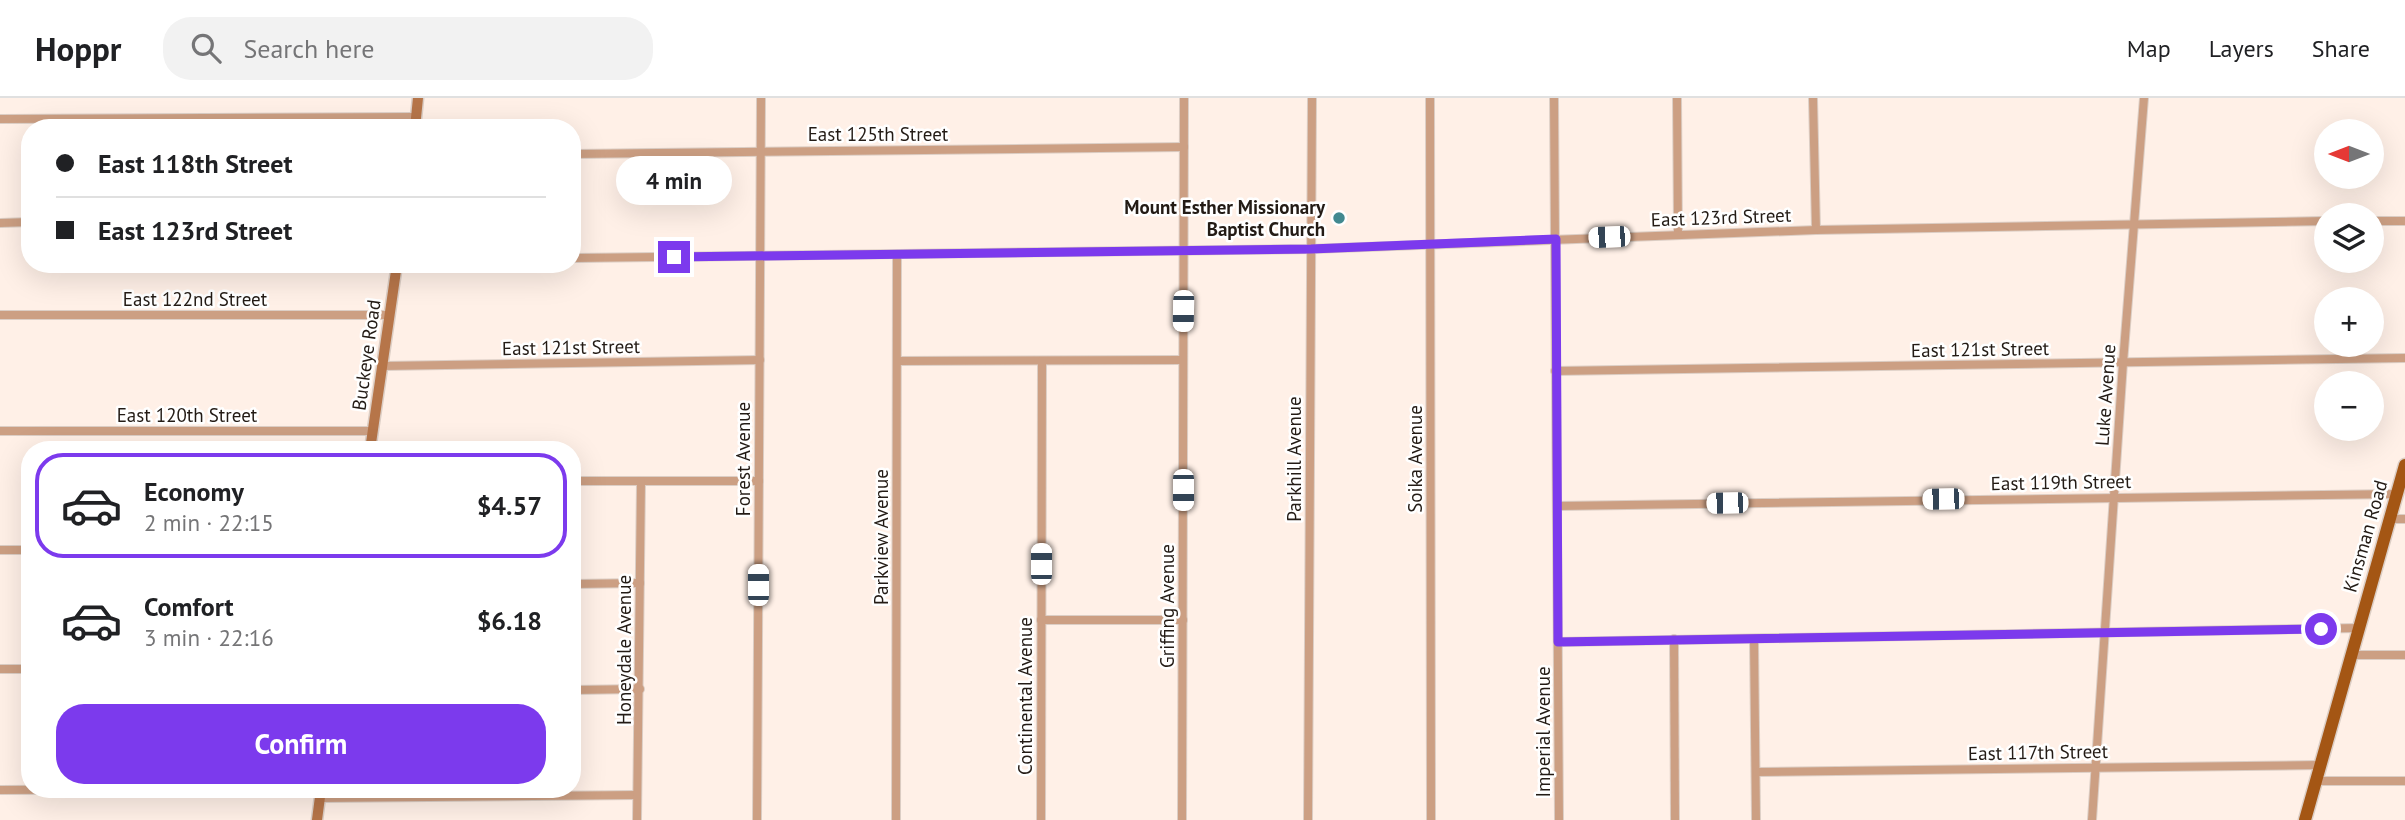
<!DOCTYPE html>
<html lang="en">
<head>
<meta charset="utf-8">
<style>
	:root { --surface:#fff; --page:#f2f2f2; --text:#202124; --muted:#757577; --line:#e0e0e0; --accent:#7c3aed }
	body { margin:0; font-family:"PT Sans",sans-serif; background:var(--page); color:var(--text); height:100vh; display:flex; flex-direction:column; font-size:26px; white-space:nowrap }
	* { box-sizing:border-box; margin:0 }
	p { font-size:23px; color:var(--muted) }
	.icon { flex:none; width:38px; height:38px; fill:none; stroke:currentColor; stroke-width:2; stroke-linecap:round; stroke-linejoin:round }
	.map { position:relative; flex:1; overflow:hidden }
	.drawer { position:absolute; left:21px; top:343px; width:560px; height:357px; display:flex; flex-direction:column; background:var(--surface); border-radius:28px; box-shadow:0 7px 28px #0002 }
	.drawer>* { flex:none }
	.banner { position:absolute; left:21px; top:21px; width:560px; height:154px; border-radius:28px; box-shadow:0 7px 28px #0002; display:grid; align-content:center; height:154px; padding:0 35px; background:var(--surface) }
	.needle { width:46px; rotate:270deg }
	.tools { position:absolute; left:2314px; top:21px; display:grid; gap:14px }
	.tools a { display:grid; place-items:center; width:70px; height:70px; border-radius:50%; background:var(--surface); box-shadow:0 7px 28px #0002; font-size:35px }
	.end { position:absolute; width:32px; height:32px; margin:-16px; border:9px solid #7c3aed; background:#fff; box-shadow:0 0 0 4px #fff }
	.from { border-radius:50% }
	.bubble { position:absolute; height:49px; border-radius:24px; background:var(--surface); box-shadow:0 7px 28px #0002; font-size:23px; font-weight:600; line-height:49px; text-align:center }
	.car { position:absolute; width:21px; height:42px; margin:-21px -10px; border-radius:9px; box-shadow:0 0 5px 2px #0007; background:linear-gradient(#fff 24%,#345 0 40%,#fff 0 76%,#345 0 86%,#fff 0) }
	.banner b { display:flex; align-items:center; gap:24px; height:66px; font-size:26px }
	.banner b+b { border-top:2px solid var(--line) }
	.banner i { width:18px; height:18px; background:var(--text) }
	ul { padding:12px 0 0; list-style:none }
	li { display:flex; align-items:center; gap:21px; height:105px; margin:0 14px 10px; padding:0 21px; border:4px solid transparent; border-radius:28px }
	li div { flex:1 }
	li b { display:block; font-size:26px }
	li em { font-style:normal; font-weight:600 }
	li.selected { border-color:var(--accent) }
	li>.icon { width:63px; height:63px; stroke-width:1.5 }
	.cta { display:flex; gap:14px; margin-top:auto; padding:14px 35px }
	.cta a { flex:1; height:80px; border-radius:28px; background:var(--accent); color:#fff; font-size:28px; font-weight:600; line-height:80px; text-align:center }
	header { display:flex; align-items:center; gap:42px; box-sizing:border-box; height:98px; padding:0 35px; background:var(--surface); border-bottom:2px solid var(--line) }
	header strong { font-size:33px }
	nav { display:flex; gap:38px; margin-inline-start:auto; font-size:24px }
	.search { width:490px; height:63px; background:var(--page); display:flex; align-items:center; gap:18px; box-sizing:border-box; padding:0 24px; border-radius:28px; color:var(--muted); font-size:26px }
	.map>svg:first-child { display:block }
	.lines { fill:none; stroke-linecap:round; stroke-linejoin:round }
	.street-casing { stroke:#dccec5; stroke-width:10 }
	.secondary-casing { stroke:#dccec5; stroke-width:13 }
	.primary-casing { stroke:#dccec5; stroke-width:15 }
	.street { stroke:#cc9f83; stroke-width:8 }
	.secondary { stroke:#b67549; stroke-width:10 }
	.primary { stroke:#a45614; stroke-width:12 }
	.route { stroke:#7c3aed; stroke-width:9 }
	.poi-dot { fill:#428990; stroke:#fff; stroke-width:2.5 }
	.labels { text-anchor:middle; stroke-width:5; stroke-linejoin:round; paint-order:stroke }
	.street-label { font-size:19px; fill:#231b15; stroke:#fff }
	.poi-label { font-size:19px; font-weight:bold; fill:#231b15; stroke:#fff; text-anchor:end }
</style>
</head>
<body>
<header>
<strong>Hoppr</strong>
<div class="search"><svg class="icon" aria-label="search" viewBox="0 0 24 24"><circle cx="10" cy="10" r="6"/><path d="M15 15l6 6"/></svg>Search here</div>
<nav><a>Map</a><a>Layers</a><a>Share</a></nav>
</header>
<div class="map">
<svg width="2405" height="722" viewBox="0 0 2405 722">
	<rect width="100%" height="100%" fill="#fff0e7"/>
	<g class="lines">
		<g class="street-casing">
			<g id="street">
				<path d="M1430,0L1431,722"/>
				<path d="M1554,0L1559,722"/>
				<path d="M1677,0L1678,136"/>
				<path d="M1813,0L1816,132"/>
				<path d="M0,21L416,19"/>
				<path d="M572,56L1184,49"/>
				<path d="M2371,123H2405"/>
				<path d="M0,125L30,124"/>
				<path d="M572,160L1311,151L1816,132L2326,123"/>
				<path d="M0,217H389"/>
				<path d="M897,263L1183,262"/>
				<path d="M382,268L760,262"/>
				<path d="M1555,273L2405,260"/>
				<path d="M0,333H373"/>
				<path d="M572,383H759"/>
				<path d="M1558,408L2397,396"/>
				<path d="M2390,421H2405"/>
				<path d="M0,452H30"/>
				<path d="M572,486L640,485"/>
				<path d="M1041,522H1183"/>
				<path d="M1674,541L1675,722"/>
				<path d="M1754,541L1756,722"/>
				<path d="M1558,544L2359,530"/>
				<path d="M2352,557H2405"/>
				<path d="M0,571H30"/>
				<path d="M572,592L640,591"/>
				<path d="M1757,674L2320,667"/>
				<path d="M2316,683H2405"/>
				<path d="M237,691H259"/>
				<path d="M0,692L186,691"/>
				<path d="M320,700L637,697"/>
				<path d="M637,722L641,383"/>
				<path d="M757,722L761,0"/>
				<path d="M896,722L897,156"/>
				<path d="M1041,722L1042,263"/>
				<path d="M1182,722L1184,0"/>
				<path d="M1308,722L1312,0"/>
				<path d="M2092,722L2123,265L2144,0"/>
			</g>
		</g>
		<g class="secondary-casing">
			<g id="secondary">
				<path d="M415,30L418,0"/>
				<path d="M370,352L397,166"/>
				<path d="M317,722L321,691"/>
			</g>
		</g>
		<g class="primary-casing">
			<path id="primary" d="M2305,722L2405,367"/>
		</g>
		<use href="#street" class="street"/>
		<use href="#secondary" class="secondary"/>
		<use href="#primary" class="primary"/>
	</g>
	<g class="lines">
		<path class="route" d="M674,159L1311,151L1556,141L1558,544L2321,531"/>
	</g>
	<circle class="poi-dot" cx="1339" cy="120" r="7"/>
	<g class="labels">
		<g class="street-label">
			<text x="878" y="43">East 125th Street</text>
			<text transform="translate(1721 119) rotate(-2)" y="7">East 123rd Street</text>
			<text x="195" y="208">East 122nd Street</text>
			<text transform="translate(571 249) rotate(-1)" y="7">East 121st Street</text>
			<text transform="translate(1980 251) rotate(-1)" y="7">East 121st Street</text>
			<text transform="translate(366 257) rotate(-82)" y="7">Buckeye Road</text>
			<text transform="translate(2105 297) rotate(-86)" y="7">Luke Avenue</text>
			<text x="187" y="324">East 120th Street</text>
			<text transform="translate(743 361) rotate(-90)" y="7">Forest Avenue</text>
			<text transform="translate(1294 361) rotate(-90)" y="7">Parkhill Avenue</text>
			<text transform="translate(1415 361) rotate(-90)" y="7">Soika Avenue</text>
			<text transform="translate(2061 384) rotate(-1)" y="7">East 119th Street</text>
			<text transform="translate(2365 438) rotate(-74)" y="7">Kinsman Road</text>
			<text transform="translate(881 439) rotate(-90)" y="7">Parkview Avenue</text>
			<text transform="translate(1167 508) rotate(-90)" y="7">Griffing Avenue</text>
			<text transform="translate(624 552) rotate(-90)" y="7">Honeydale Avenue</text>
			<text transform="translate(1025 598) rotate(-90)" y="7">Continental Avenue</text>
			<text transform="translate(1543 634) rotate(-90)" y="7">Imperial Avenue</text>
			<text transform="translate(2038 654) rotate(-1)" y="7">East 117th Street</text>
		</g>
		<g class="poi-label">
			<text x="1325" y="116">Mount Esther Missionary<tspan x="1325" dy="22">Baptist Church</tspan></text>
		</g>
	</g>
</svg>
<div class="tools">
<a><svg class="needle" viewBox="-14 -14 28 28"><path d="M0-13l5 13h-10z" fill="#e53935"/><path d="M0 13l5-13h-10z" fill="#757577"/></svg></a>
<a><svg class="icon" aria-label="layers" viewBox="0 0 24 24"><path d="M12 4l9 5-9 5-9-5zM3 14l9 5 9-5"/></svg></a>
<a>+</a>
<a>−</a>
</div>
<i class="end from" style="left:2321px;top:531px"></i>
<i class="end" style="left:674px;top:159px"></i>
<div class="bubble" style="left:616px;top:58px;width:116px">4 min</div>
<i class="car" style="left:1609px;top:139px;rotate:268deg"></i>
<i class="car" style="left:1183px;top:213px;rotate:181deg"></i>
<i class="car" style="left:1183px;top:392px;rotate:180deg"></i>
<i class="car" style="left:1943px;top:401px;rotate:269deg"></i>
<i class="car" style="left:1727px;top:405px;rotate:269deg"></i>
<i class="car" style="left:1041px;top:466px;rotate:0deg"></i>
<i class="car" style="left:758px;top:487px;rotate:0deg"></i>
<div class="banner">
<b><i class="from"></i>East 118th Street</b>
<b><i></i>East 123rd Street</b>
</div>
<section class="drawer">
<ul>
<li class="selected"><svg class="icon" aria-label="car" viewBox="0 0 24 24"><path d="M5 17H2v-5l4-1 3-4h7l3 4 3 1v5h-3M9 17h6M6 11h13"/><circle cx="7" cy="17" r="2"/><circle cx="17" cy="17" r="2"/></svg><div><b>Economy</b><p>2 min · 22:15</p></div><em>$4.57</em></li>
<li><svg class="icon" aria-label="car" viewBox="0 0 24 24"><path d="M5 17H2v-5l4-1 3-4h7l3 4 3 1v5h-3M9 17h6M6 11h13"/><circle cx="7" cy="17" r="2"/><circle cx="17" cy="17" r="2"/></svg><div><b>Comfort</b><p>3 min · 22:16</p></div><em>$6.18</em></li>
</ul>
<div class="cta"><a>Confirm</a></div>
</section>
</div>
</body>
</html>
